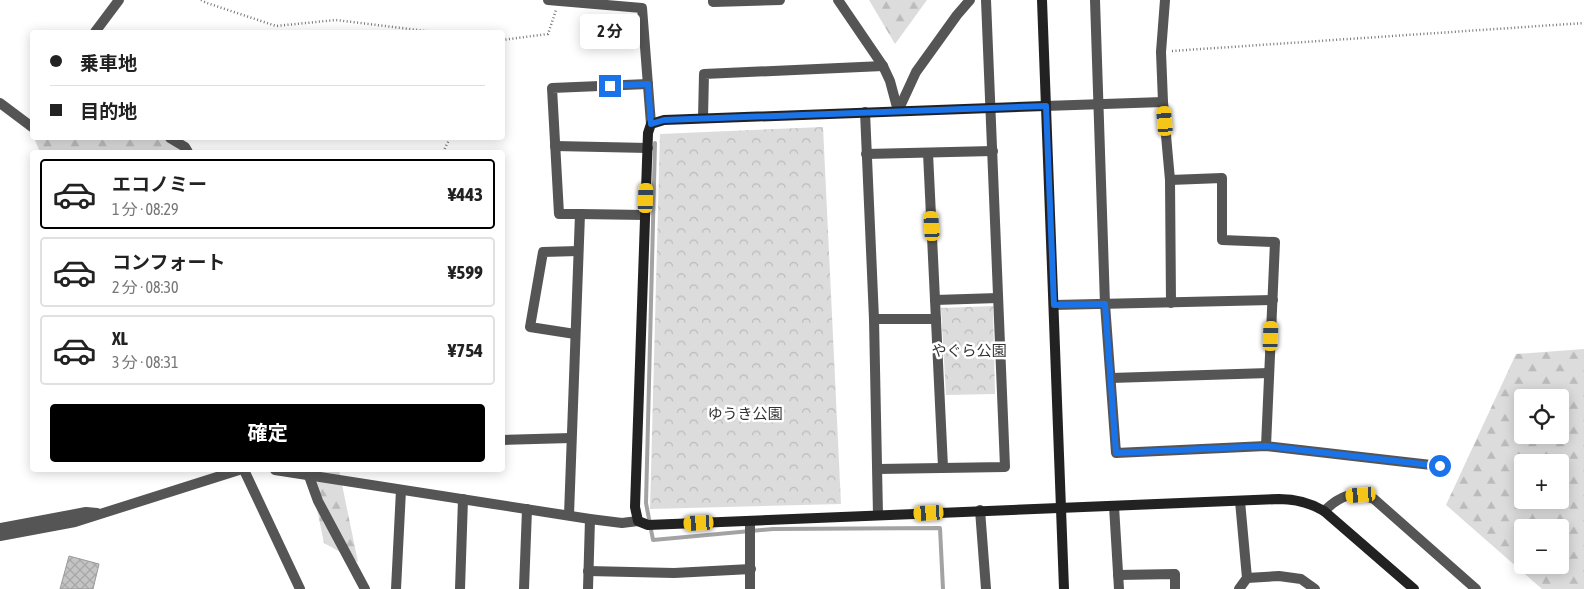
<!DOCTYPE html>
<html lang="ja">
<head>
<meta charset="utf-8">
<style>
	:root { --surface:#fff; --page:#f2f2f2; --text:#222; --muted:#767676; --line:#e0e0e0; --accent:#000 }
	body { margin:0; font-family:"Asap Condensed","Noto Sans JP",sans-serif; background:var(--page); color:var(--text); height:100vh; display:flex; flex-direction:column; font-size:19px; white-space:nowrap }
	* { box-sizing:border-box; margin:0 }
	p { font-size:16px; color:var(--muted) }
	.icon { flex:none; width:28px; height:28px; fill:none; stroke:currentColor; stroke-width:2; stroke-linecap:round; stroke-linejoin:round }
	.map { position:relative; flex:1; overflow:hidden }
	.drawer { position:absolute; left:30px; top:150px; width:475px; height:322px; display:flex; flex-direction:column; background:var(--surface); border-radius:5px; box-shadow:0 2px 12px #0003 }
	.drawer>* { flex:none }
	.hud { position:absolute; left:30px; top:30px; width:475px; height:110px; border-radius:5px; box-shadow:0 2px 12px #0003; display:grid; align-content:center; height:110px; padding:0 20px; background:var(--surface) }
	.tools { position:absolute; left:1514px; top:389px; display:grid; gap:10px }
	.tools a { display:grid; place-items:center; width:55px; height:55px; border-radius:5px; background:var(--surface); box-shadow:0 2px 12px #0003; font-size:25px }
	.end { position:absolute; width:22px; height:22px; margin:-11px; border:6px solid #1a73e8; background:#fff; box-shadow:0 0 0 2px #fff }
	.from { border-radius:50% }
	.bubble { position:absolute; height:35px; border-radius:5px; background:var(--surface); box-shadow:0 2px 12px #0003; font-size:16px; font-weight:700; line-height:35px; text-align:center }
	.car { position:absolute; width:15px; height:30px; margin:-15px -8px; border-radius:6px; box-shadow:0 0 4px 1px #0007; background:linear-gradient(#f5c518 24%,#345 0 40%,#f5c518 0 76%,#345 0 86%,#f5c518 0) }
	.hud b { display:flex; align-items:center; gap:18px; height:48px; font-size:19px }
	.hud b+b { border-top:1px solid var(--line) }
	.hud i { width:12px; height:12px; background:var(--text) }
	ul { padding:9px 0 0; list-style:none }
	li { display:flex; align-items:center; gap:15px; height:70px; margin:0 10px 8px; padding:0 10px; border:2px solid var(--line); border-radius:5px }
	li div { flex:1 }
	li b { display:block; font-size:19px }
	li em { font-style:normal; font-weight:700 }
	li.current { border-color:var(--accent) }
	li>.icon { width:45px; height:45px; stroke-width:1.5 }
	.cta { display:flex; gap:10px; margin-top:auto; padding:10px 20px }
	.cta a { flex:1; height:58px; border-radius:5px; background:var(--accent); color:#fff; font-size:20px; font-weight:700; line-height:58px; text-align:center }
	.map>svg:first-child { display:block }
	.forest { fill:url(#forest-firs); fill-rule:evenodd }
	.park { fill:url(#park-crowns) }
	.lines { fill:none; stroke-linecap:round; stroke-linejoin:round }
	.stream { stroke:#a3a3a3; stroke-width:4 }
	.building { fill:url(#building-cross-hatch); stroke:#999 }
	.path { stroke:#777; stroke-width:2.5; stroke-dasharray:1 2.5; stroke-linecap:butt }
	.street { stroke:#555; stroke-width:10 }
	.secondary { stroke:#222; stroke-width:10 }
	.route { stroke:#1a73e8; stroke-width:6 }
	.labels { text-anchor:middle; stroke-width:5; stroke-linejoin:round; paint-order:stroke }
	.park-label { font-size:15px; fill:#333; stroke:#fff }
</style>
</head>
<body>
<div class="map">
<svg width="1584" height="589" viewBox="0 0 1584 589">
	<defs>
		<pattern id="forest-firs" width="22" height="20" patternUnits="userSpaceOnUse" patternTransform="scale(1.25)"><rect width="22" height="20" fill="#dcdcdc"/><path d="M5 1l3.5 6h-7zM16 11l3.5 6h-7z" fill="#bbb"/></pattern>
		<pattern id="park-crowns" width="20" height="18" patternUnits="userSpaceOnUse" patternTransform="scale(1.25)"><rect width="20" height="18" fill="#dcdcdc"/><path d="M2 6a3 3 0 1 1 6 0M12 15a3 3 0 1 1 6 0" fill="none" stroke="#bbb"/></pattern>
		<pattern id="building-cross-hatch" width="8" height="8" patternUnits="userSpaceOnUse" patternTransform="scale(1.25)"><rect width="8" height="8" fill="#c4c4c4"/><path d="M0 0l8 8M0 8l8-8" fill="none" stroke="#a7a7a7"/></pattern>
	</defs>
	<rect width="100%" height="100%" fill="#fff"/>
	<g class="forest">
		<path d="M869,0H927L895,44Z"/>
		<path d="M34,138H162L184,152H40Z"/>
		<path d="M1584,349V589H1542L1446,505L1516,354ZM1522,398H1560V435H1522ZM1560,462V500H1522V462ZM1522,528H1560V565H1522Z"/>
		<path d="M309,470H339L358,562L324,543Z"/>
	</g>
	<g class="park">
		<path d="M823,127L841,504L650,509L660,134Z"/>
		<path d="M993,306L995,394L946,395L941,308Z"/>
	</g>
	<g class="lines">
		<path class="stream" d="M655,143L646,503L653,540L773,529L940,528L943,589"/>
	</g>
	<path class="building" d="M69,556L99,564L93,589H60Z"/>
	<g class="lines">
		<g class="path">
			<path d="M201,0L207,3L276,26L336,20L434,32"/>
			<path d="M502,40L548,34L556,10"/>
			<path d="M1172,51L1584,23"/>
			<path d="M443,152L450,138"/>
		</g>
		<g class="street">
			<path d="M548,0L642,8L651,124"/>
			<path d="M713,0V2L780,0"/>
			<path d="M838,0L883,66L890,81L898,111"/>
			<path d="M1095,0L1105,304L1116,453L1266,446L1440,466"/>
			<path d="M1165,0L1161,52L1163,102L1170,180L1222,178V240L1275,242L1266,446"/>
			<path d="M95,32L119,0"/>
			<path d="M0,103L32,127"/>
			<path d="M1045,106L1163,102"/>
			<path d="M898,111L916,72L957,15L970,0"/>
			<path d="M865,112L874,319L878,515"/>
			<path d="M703,118L704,74L883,66"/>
			<path d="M170,138L185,147L188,152"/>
			<path d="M555,146L648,148"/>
			<path d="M928,153L943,467"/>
			<path d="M866,154L993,151"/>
			<path d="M1170,180L1171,303"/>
			<path d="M580,214L645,215"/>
			<path d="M935,300L998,298"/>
			<path d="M1054,305L1273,300"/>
			<path d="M874,319H936"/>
			<path d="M575,334L530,327L543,252L578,251"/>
			<path d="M1111,378L1269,373"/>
			<path d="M502,440L571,438"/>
			<path d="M878,469L1005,467L986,0"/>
			<path d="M244,470L300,589"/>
			<path d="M275,470L590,519L622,523L638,521"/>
			<path d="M309,476L318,501L365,589"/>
			<path d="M1114,506L1119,589"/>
			<path d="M980,510L986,589"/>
			<path d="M1324,511C1341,495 1351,491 1374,499L1476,589"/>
			<path d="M569,515L580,214H559L552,88L648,84"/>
			<path d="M0,528L86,512L97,513"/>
			<path d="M0,536L75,522L239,470"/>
			<path d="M588,571L674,573L751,569"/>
			<path d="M1118,575L1175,574V589"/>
			<path d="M1247,578L1279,576L1301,579L1315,589"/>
			<path d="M396,589L401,490"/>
			<path d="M460,589L463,499"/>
			<path d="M524,589L527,509"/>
			<path d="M588,589L590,519"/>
			<path d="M750,589V521"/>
			<path d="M1239,589L1247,578L1240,501"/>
		</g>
		<g class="secondary">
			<path d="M1042,0L1064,589"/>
			<path d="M1045,106L664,120L651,124L648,133L635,507L638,521L648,525L1279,499C1296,499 1309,502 1324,511L1414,589"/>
		</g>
	</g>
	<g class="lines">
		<path class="route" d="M610,86L648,84L651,124L664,120L1046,106L1054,305L1105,304L1116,453L1266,446L1440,466"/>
	</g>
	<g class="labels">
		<g class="park-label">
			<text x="969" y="356">やぐら公園</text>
			<text x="745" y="419">ゆうき公園</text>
		</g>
	</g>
</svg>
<div class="tools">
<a><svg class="icon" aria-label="locate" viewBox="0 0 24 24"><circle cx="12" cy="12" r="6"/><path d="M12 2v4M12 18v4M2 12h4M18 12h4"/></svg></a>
<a>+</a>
<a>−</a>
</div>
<i class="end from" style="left:1440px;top:466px"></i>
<i class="end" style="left:610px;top:86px"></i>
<div class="bubble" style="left:580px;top:14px;width:60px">2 分</div>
<i class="car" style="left:1165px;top:121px;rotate:355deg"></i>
<i class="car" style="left:646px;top:198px;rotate:2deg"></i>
<i class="car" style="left:932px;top:226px;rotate:357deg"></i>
<i class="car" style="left:1271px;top:336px;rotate:2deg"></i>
<i class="car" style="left:1361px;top:495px;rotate:266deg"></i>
<i class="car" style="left:929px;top:513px;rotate:267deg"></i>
<i class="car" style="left:699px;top:523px;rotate:267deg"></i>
<div class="hud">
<b><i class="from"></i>乗車地</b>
<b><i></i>目的地</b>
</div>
<section class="drawer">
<ul>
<li class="current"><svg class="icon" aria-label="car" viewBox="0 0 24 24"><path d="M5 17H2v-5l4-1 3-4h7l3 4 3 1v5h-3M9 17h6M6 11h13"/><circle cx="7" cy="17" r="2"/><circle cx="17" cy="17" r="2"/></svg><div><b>エコノミー</b><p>1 分 · 08:29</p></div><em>¥443</em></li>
<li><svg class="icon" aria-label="car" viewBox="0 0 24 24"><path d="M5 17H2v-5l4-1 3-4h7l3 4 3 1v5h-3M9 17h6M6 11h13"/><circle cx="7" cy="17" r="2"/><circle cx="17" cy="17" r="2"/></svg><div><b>コンフォート</b><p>2 分 · 08:30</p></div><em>¥599</em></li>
<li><svg class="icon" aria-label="car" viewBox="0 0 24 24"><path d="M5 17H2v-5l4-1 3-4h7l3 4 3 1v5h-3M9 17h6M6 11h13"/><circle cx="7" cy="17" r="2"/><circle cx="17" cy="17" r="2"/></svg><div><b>XL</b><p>3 分 · 08:31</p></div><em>¥754</em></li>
</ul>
<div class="cta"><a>確定</a></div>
</section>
</div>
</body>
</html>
